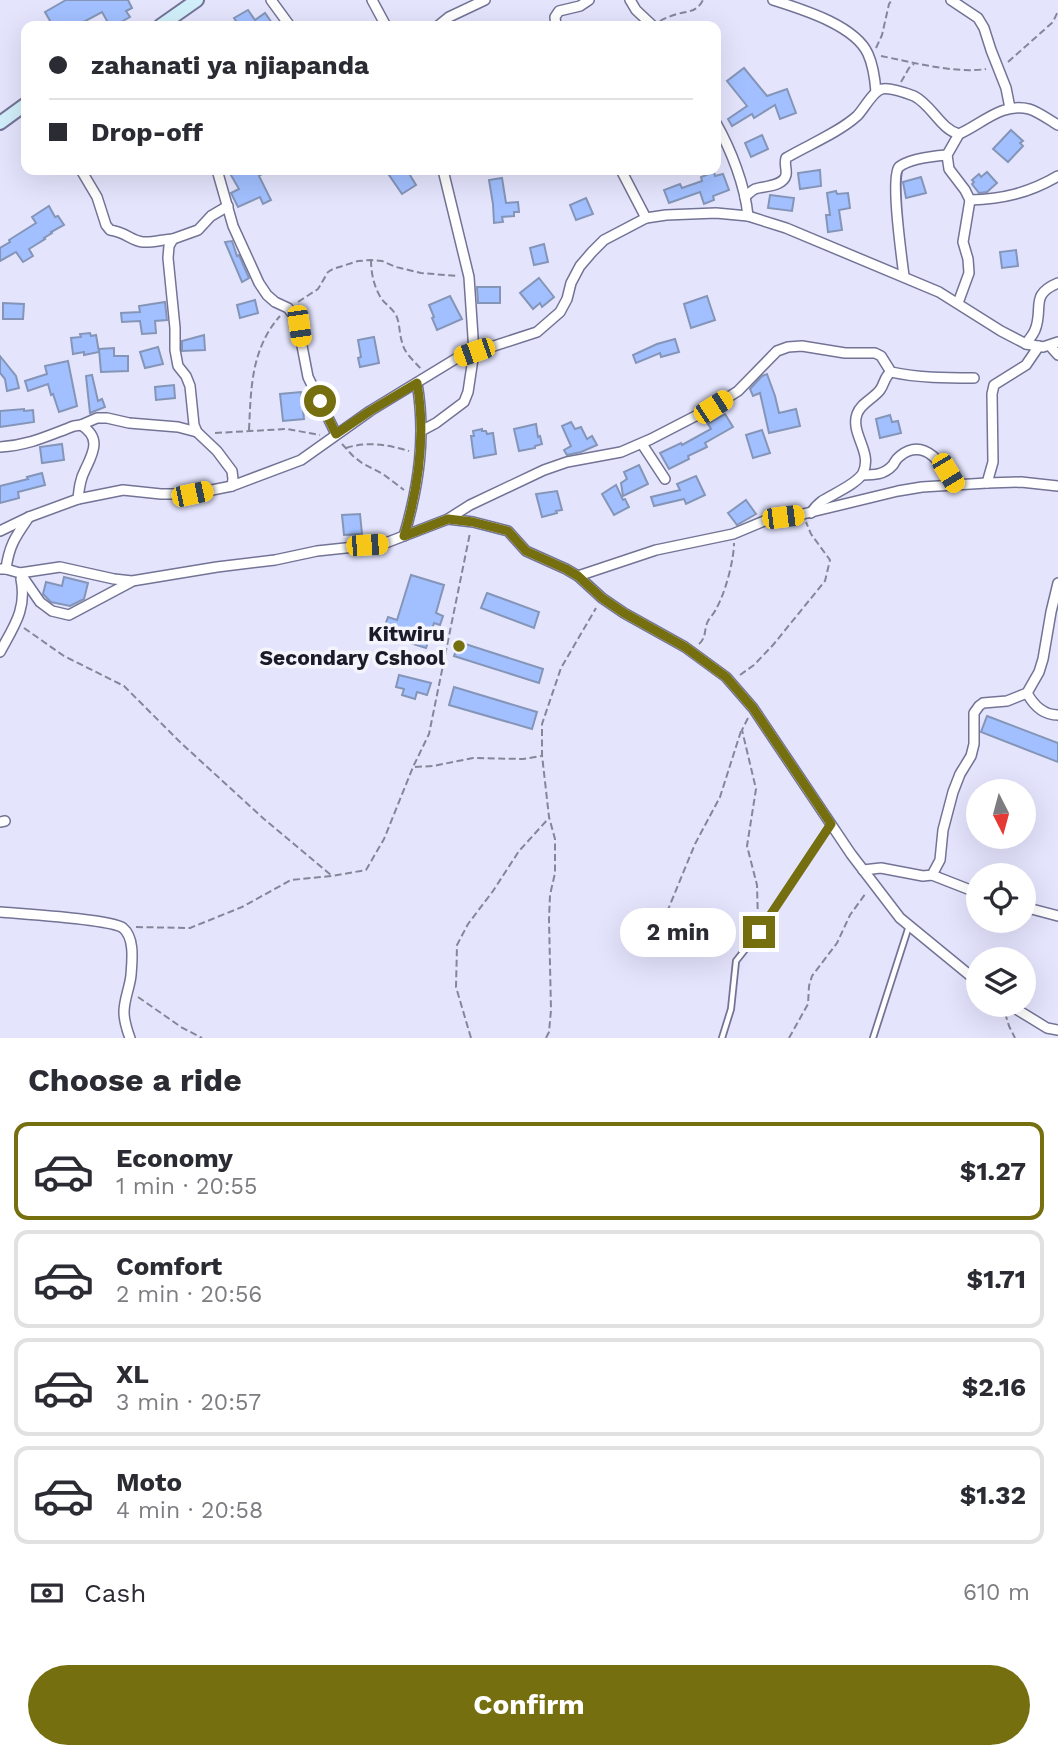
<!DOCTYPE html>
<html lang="en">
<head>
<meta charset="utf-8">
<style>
	:root { --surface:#fff; --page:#f2f2f3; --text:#2b2b33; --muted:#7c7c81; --line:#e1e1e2; --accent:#766f0f }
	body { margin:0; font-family:"Work Sans",sans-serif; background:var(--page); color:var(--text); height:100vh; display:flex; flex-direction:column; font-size:26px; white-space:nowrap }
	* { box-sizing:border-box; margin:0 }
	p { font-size:23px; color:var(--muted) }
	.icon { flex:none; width:38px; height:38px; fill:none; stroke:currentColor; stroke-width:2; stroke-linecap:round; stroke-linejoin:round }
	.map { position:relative; height:1038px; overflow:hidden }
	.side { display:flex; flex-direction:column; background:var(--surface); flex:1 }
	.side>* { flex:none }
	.guide { position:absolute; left:21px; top:21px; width:700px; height:154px; border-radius:14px; box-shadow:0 7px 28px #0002; display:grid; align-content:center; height:154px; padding:0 28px; background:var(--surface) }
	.needle { width:46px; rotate:174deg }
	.tools { position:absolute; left:966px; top:779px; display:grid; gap:14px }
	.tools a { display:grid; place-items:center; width:70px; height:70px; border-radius:50%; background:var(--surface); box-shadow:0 7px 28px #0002; font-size:35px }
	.end { position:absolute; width:32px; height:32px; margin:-16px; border:9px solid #766f0f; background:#fff; box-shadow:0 0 0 4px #fff }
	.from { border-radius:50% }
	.bubble { position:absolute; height:49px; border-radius:24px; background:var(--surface); box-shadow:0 7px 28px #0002; font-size:23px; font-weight:700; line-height:49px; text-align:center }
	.car { position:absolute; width:21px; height:42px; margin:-21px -10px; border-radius:9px; box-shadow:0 0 5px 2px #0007; background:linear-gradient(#f5c518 24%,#345 0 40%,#f5c518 0 76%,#345 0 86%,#f5c518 0) }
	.guide b { display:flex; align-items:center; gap:24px; height:66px; font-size:26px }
	.guide b+b { border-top:2px solid var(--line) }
	.guide i { width:18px; height:18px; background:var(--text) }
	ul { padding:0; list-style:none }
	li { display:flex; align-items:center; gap:21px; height:98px; margin:0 14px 10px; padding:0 14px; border:4px solid var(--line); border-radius:14px }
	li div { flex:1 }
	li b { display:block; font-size:26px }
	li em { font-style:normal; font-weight:700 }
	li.selected { border-color:var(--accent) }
	li>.icon { width:63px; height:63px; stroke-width:1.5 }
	h2 { padding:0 28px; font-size:32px; line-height:84px }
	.pay { display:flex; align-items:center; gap:18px; height:77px; padding:0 28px; font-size:26px }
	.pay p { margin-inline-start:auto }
	.button { display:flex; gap:14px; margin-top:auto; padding:14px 28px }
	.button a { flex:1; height:80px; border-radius:42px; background:var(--accent); color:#fff; font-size:28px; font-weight:700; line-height:80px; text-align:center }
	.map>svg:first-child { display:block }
	.building { fill:#a2c0ff; stroke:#8595b7; stroke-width:2 }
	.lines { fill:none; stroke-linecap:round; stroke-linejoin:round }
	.service-casing { stroke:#737396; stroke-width:8 }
	.minor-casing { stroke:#737396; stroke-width:12 }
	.secondary-casing { stroke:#737396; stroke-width:16 }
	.path { stroke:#86869a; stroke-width:2; stroke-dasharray:7 3.5; stroke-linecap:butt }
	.service { stroke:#fff; stroke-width:4.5 }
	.minor { stroke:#fff; stroke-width:9 }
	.secondary { stroke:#d1effa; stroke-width:12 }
	.route { stroke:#766f0f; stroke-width:9 }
	.poi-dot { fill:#766f0f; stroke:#f3f4fc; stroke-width:2.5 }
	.labels { text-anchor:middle; stroke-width:7; stroke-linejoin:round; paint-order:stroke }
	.poi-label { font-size:21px; font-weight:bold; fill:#1b1a29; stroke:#f3f4fc; text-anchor:end }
</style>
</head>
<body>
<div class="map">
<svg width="1058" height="1038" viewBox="0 0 1058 1038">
	<rect width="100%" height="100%" fill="#e4e5fd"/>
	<g class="building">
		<path d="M66,0H128L132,8L126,11L130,17L114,26H110L102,12L76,26H53L45,12Z"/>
		<path d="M248,10L255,20L265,13L272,23L268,26H239L234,18Z"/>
		<path d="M744,68L767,96L787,89L796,113L780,119L775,105L754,118L752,114L732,126L728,119L747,106L727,81Z"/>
		<path d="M1011,130L1023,141L1020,143L1023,146L1008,162L993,149Z"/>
		<path d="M762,135L768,149L751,157L745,143Z"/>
		<path d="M228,170H269L259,176L271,200L263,204L260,197L238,207L231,193L239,189Z"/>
		<path d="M397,170H419L410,175L416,185L402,194L389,175Z"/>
		<path d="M820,170L821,186L800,189L798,173Z"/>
		<path d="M714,172L715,176L723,174L729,190L713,196L714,200L704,204L700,192L669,203L664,190L680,184L682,188L702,181L701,177Z"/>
		<path d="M987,172L997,183L987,192L979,193L972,184L974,182L972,180L979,174L981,177Z"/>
		<path d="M921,177L926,193L906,198L903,182Z"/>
		<path d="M502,178L506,203L518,202L519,212H514V216L502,217L503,222L494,223L493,204L489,180Z"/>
		<path d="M836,191L837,194L848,193L850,208L839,210L842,230L828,232L826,215H830L827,193Z"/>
		<path d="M770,195L794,198L792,211L768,208Z"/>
		<path d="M586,198L593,214L576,220L570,205Z"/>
		<path d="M49,206L55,217L58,216L64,225L51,232L52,233L44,238L45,239L29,249L33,256L23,262L16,252L0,261V248L10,242L9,240L36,223L32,217Z"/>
		<path d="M232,241L237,256L239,255L249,278L242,282L225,242Z"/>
		<path d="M544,244L548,262L534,265L530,248Z"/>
		<path d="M1016,250L1018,266L1002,268L1000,252Z"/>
		<path d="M539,278L554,297L542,307L540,303L533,309L520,293Z"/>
		<path d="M477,287H500V303H478Z"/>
		<path d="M450,296L462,319L437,330L432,318L434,317L429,305Z"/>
		<path d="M707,296L715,320L691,328L684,304Z"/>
		<path d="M255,300L258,313L240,318L237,305Z"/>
		<path d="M165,302L167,320L155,321L156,333L142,334L140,321L122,322L121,313L140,312L139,306Z"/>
		<path d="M3,303L24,304L23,319H3Z"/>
		<path d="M90,333L91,336L96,335L99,352L84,355V352L73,354L71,338L81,337L80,334Z"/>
		<path d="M204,335L205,350L182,351V341Z"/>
		<path d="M374,337L379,363L360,367L358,358L361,357L358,340Z"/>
		<path d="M675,339L679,352L661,357L660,353L636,363L633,355L657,344Z"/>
		<path d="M158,347L163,364L145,368L140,352Z"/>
		<path d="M114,348V356H128V371L101,372L99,349Z"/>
		<path d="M0,356L16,376L19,388L7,391L5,379L0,373Z"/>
		<path d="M68,361L77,406L59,412L53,394L51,395L48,384L28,391L25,381L47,374L45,366Z"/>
		<path d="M767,374L775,396L779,413L796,409L800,426L769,433L760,393L753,396L750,389L762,376Z"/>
		<path d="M92,375L98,401L102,399L105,407L90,413L86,376Z"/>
		<path d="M174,385L175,398L156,400L155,387Z"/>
		<path d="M301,392L304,419L283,421L280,394Z"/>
		<path d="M24,409V411L33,410L34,422L0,427V411Z"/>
		<path d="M725,414L733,427L705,443L707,447L688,456L689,459L669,469L660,453L681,443L682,445L711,429L708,424Z"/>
		<path d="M890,415L892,422L898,421L901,433L880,438L876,419Z"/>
		<path d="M571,422L575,429L581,427L587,439L592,436L597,445L581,452L567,455L564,450L571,446L562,426Z"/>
		<path d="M536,424L538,437L540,436L542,444L535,446V448L519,451L514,429Z"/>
		<path d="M482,429V431H486L487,434L493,433L496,454L474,458L471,436H474L473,431Z"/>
		<path d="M762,430L770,453L753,458L746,435Z"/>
		<path d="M62,444L64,460L42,463L40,447Z"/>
		<path d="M639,465L648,484L623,496L621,483L627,479L624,472Z"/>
		<path d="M42,473L45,485L18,492L19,498L0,503V486L28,479L27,477Z"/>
		<path d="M696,476L705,495L686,504L684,499L654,506L651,497L680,490L677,484Z"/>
		<path d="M616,485L623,500L625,499L629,507L614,515L602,494Z"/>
		<path d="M557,491L562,510L556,511L557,513L542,517L536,494Z"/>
		<path d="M746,500L756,514L737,525L728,513Z"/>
		<path d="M360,514L362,534L344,535L342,515Z"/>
		<path d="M411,575L444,585L436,613L443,616L440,625L434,623L426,648L382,634L388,617L397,620Z"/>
		<path d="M64,577L88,583L84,599L70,606L51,602L43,594L46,582L62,586Z"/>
		<path d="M487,593L539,612L534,628L481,608Z"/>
		<path d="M459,642L543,669L539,683L454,656Z"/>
		<path d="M399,675L431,683L427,695L417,692L415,699L402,695L404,689L396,687Z"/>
		<path d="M454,687L537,712L532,729L449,705Z"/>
		<path d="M987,716L1058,743V762L981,732Z"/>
	</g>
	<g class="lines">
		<g class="service-casing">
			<g id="service">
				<path d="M722,1038L731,1009L736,961L759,932L830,825"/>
				<path d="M873,1038L909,926"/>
			</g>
		</g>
		<g class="minor-casing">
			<g id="minor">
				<path d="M271,0L290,26"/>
				<path d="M372,0L386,26"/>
				<path d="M630,0L636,10L653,26"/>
				<path d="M773,0C801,9 855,25 868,54C873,65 875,79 876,92"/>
				<path d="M951,0L978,18L984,28L991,50L1006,88L1010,108"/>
				<path d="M438,26L449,17L485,0"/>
				<path d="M556,26L555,17L559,11L580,6L589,0"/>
				<path d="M716,123C731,150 745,185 748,216"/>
				<path d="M81,170L97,197L106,225L110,230C126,232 131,241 143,242C153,243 164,239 173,239"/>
				<path d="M217,170L233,226L259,283L267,295L275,302L288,308L297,320L308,377L336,434"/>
				<path d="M621,170L646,218"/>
				<path d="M745,197C748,194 751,191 755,189C763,186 783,187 786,175C787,168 784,165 786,158C808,145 838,133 857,116C864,109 873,91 882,89C890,87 906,93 914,96C932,105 940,129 959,134C982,124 1002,102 1029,109C1039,112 1049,120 1058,125"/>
				<path d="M970,200C1003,199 1029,193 1058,176"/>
				<path d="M228,206L211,216L198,230L173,239L169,246L168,258L175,328V350L178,366L186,376L190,386L194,425L197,432L217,451L232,471L233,479L232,486"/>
				<path d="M904,276C902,260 890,175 899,167C909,159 934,156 947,155"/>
				<path d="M958,303L969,273L968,259L963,242L970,200L965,190L949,169L947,155L959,134"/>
				<path d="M1026,344C1029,339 1033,335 1035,330C1044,308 1029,295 1058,283"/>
				<path d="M1050,346L1058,355"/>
				<path d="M81,425L97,418H107L129,423L178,427L197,432"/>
				<path d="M421,431L436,423L464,402L468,392L474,352L469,277L443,170"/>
				<path d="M642,444L665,479"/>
				<path d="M0,447C30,445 47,436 74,426L81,425C102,438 93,453 85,470C80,479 79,489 78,499"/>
				<path d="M862,475C874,475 884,475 893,465C896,460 896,459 900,456C925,436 944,466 955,486"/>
				<path d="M987,483L993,462L992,394L994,385L1026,365L1039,346"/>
				<path d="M811,513C814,508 818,504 822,501C833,494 857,484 863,473C873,452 850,434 857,414C861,403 873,399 880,390C885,383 884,377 891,372"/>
				<path d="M448,519L473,522L508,531L526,551L566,569L578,576L602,598L624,613L685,647L726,677L753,708L851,854L900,918L978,982"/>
				<path d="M0,531L29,517L78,499L123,490L161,494H192L232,486L301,460L370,411L457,358L537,332L560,312L567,299L571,283L580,266L592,252L604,240L646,218L666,215L716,213L748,216L786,228L939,292L1001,331L1026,344L1043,347L1058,342"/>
				<path d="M404,536C419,485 426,436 417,383"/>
				<path d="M0,569H6L20,573L60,567L114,579L132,581L217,567L275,560L317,551L383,544L448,519L470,505L544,470L567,462L621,452L651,439L713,407L738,391L777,351L788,347L802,346L845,353H875L881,356L891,372C919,378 946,378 974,378"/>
				<path d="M6,569C9,545 16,536 29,517"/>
				<path d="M20,573L40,602L52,611L69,615L131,582"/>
				<path d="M578,576L656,550L733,534L769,519L803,514L898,491L922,487L987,483L1021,482L1058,486"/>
				<path d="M0,652C14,626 27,609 21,579"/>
				<path d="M1027,693C1034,706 1043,715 1058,715"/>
				<path d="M0,822L5,821"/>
				<path d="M863,870L881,868L923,876L932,875L940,860L943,830L953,792L960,774L971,756L974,744V713L979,706L983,703L1007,701L1027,693L1039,672L1043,659L1051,612L1058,583"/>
				<path d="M932,875L978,893"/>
				<path d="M1024,907L1058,916"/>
				<path d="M0,912C22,914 110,919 123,928C135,938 132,961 131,975C130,987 124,999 124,1012C124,1020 127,1030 130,1038"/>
				<path d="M1008,1004L1047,1028L1058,1030"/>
			</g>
		</g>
		<g class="secondary-casing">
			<g id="secondary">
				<path d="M160,26L197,0"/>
				<path d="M0,123L26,104"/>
			</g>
		</g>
		<g class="path">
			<path d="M660,21C665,18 671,16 677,14C689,11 697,12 703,0"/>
			<path d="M876,48L882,35L889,4L892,0"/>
			<path d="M881,56C911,62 956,74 986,69"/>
			<path d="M1008,62L1053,22L1058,11"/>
			<path d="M901,82L909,68L914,64"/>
			<path d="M371,260C371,273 374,287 381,298C385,304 392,308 396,315C400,323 399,333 402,342C404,353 414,361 421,369"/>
			<path d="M298,302L318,289L328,272L333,269L358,261L371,260L382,261L396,267L421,273L457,276"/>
			<path d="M249,430C251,388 251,349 280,316"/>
			<path d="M215,433L287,429L320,435"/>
			<path d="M342,444L353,456L362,463L383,474L404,490"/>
			<path d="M346,448C367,441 389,445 409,451"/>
			<path d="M24,628L64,656L124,686L181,743L264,819L331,875"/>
			<path d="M699,644C706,638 704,632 707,623C709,618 714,614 716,609C725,594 734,560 734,543"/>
			<path d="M740,675L754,665L773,645L825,581L830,560L811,534L806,522"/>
			<path d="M748,718L742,730L756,789L747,846L757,885L758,921"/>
			<path d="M415,767L433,766L473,758L523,759L541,756"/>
			<path d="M667,912L695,844L720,797L741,731"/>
			<path d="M136,927L190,928L242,907L291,880L332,876L366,870L384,839L413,767L429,734L470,533"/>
			<path d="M138,997L181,1027L202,1038"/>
			<path d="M1005,1013L1009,1026L1015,1038"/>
			<path d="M471,1038L456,987L457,945L468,924L493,891L519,851L549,818"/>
			<path d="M546,1038L549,1032L551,1010L549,919L550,895L555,873V839L549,817L542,755V724L561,668L596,608"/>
			<path d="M789,1038L808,1004L809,986L812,976L837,943L850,915L866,893"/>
		</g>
		<use href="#service" class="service"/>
		<use href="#minor" class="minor"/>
		<use href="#secondary" class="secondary"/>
	</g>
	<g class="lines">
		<path class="route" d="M320,401L336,434L370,411L417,383C426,435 419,486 404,536L448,519L473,522L508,531L526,551L566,569L578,576L602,598L624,613L685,647L726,677L753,708L831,824L759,932"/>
	</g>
	<circle class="poi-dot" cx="459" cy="646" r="7"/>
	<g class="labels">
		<g class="poi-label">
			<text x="445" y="641">Kitwiru<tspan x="445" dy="24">Secondary Cshool</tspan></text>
		</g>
	</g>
</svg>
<div class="tools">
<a><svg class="needle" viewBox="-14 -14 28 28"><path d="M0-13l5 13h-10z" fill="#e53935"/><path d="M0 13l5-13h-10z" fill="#7c7c81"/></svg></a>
<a><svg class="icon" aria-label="locate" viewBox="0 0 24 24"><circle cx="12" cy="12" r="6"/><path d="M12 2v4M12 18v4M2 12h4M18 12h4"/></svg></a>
<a><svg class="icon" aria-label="layers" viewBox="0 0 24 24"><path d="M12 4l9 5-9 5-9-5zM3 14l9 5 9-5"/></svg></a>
</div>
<i class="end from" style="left:320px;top:401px"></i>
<i class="end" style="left:759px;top:932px"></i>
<div class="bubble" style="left:620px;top:908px;width:116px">2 min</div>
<i class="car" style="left:299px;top:326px;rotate:172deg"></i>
<i class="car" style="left:474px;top:352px;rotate:251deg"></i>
<i class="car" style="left:713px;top:407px;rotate:57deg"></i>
<i class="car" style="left:948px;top:473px;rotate:149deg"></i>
<i class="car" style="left:192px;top:494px;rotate:78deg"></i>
<i class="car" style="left:783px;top:517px;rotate:83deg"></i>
<i class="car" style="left:367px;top:545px;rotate:86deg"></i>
<div class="guide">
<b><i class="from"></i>zahanati ya njiapanda</b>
<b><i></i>Drop-off</b>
</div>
</div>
<section class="side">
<h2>Choose a ride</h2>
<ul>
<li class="selected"><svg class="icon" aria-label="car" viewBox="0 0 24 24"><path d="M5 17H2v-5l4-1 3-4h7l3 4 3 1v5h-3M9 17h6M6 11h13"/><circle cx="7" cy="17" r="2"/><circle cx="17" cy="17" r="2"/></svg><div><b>Economy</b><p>1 min · 20:55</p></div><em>$1.27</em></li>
<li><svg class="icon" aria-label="car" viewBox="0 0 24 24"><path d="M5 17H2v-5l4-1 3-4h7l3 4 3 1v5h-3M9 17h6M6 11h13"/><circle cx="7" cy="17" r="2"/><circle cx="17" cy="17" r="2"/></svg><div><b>Comfort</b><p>2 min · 20:56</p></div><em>$1.71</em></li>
<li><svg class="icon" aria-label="car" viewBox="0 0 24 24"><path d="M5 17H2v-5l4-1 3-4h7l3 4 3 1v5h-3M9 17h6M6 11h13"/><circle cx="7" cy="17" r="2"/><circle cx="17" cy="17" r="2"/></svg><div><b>XL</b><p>3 min · 20:57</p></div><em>$2.16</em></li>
<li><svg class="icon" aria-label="car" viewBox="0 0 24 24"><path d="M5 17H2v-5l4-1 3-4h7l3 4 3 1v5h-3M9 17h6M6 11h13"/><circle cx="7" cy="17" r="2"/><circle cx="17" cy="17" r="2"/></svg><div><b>Moto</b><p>4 min · 20:58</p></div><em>$1.32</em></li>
</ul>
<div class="pay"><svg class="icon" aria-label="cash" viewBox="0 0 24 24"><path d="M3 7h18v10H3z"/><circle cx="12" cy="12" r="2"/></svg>Cash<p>610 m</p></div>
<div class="button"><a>Confirm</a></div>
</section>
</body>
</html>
